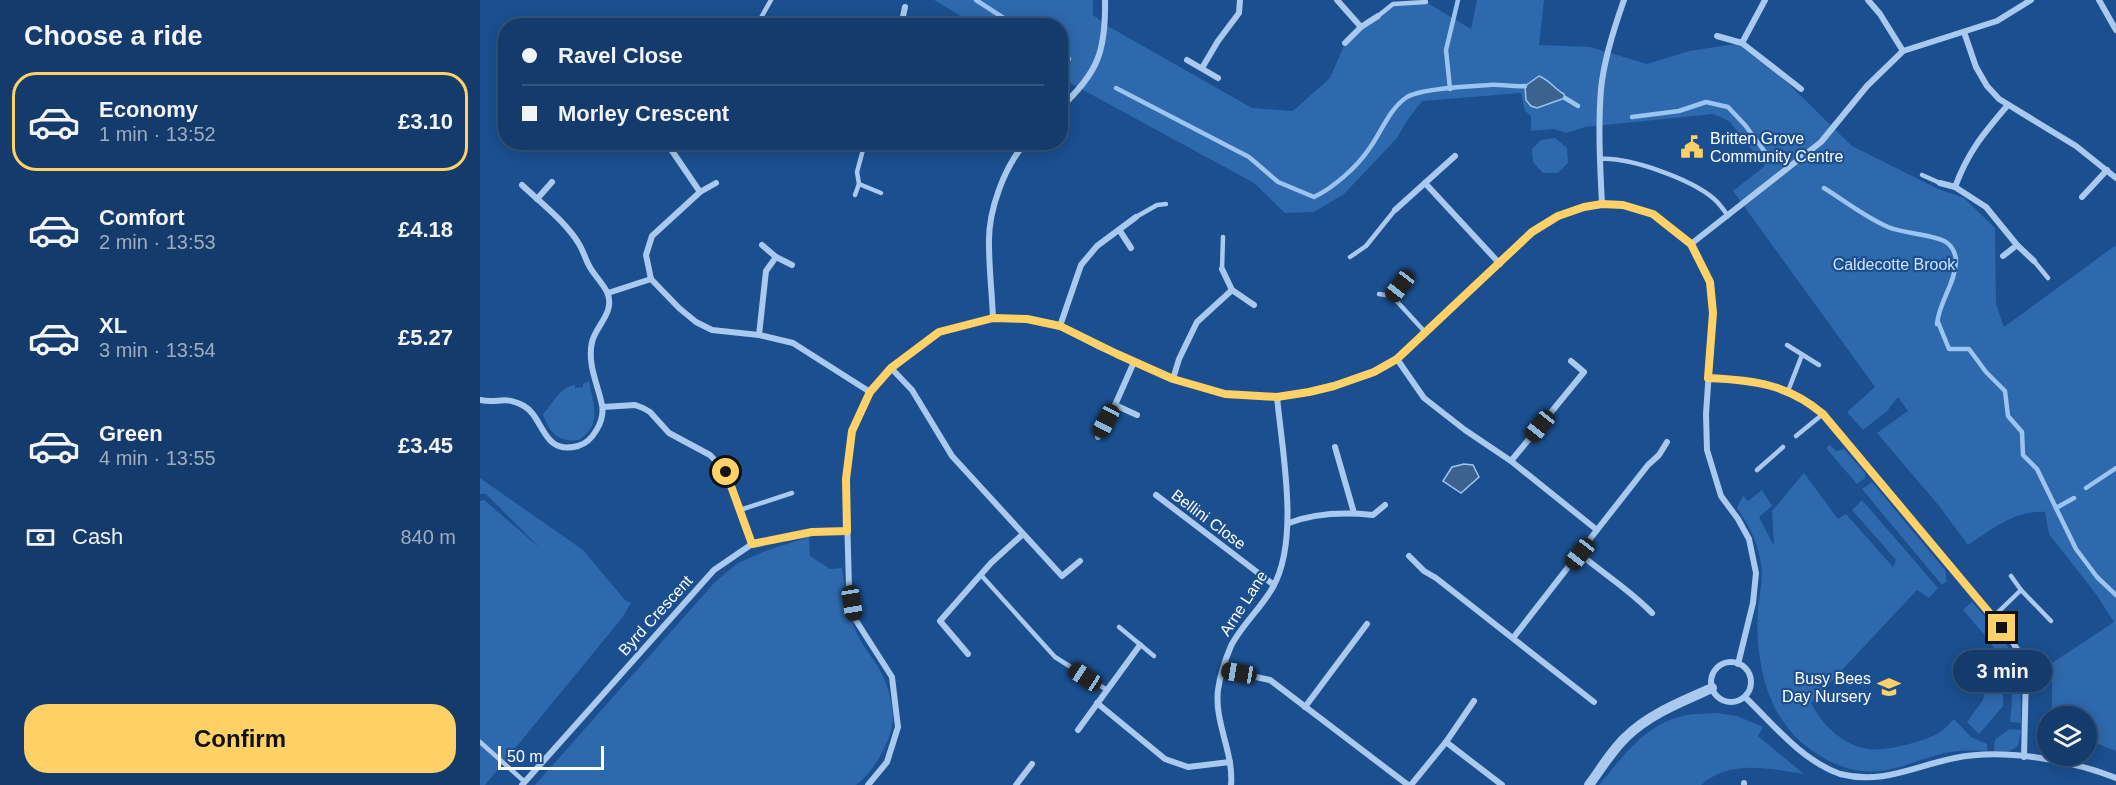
<!DOCTYPE html>
<html lang="en">
<head>
<meta charset="utf-8">
<style>
	:root { --surface:#143b6b; --page:#214673; --text:#f1f3f6; --muted:#9dadc1; --line:#33557e; --accent:#ffd166 }
	body { margin:0; font-family:Helvetica,sans-serif; background:var(--page); color:var(--text); height:100vh; display:flex; flex-direction:column; font-size:22px; white-space:nowrap }
	* { box-sizing:border-box; margin:0 }
	p { font-size:20px; color:var(--muted) }
	.icon { flex:none; width:33px; height:33px; fill:none; stroke:currentColor; stroke-width:2; stroke-linecap:round; stroke-linejoin:round }
	.map { position:relative; flex:1; overflow:hidden }
	.drawer { display:flex; flex-direction:column; background:var(--surface); width:480px }
	.drawer>* { flex:none }
	.guide { position:absolute; left:18px; top:18px; width:570px; height:132px; border-radius:24px; box-shadow:0 3px 15px #0003,0 0 0 2px var(--line); display:grid; align-content:center; height:132px; padding:0 24px; background:var(--surface) }
	.tools { position:absolute; left:1557px; top:706px; display:grid; gap:12px }
	.tools a { display:grid; place-items:center; width:60px; height:60px; border-radius:50%; background:var(--surface); box-shadow:0 3px 15px #0003,0 0 0 2px var(--line); font-size:30px }
	.scale { position:absolute; left:18px; bottom:15px; width:106px; box-sizing:border-box; padding-left:6px; border:3px solid #fff; border-top:0; font-size:16px; line-height:21px; white-space:nowrap; color:#fff; -webkit-text-stroke:4px #1b4f8f; paint-order:stroke }
	.end { position:absolute; width:27px; height:27px; margin:-14px; border:8px solid #ffd166; background:#111; box-shadow:0 0 0 3px #111 }
	.from { border-radius:50% }
	.bubble { position:absolute; height:42px; border-radius:21px; background:var(--surface); box-shadow:0 3px 15px #0003,0 0 0 2px var(--line); font-size:20px; font-weight:700; line-height:42px; text-align:center }
	.car { position:absolute; width:18px; height:36px; margin:-18px -9px; border-radius:8px; box-shadow:0 0 4px 2px #0007; background:linear-gradient(#222 24%,#8ab4d8 0 40%,#222 0 76%,#8ab4d8 0 86%,#222 0) }
	.guide b { display:flex; align-items:center; gap:21px; height:57px; font-size:22px }
	.guide b+b { border-top:2px solid var(--line) }
	.guide i { width:15px; height:15px; background:var(--text) }
	ul { padding:0; list-style:none }
	li { display:flex; align-items:center; gap:18px; height:99px; margin:0 12px 9px; padding:0 12px; border:3px solid transparent; border-radius:24px }
	li div { flex:1 }
	li b { display:block; font-size:22px }
	li em { font-style:normal; font-weight:700 }
	li.on { border-color:var(--accent) }
	li>.icon { width:54px; height:54px; stroke-width:1.5 }
	h2 { padding:0 24px; font-size:27px; line-height:72px }
	.pay { display:flex; align-items:center; gap:15px; height:66px; padding:0 24px; font-size:22px }
	.pay p { margin-inline-start:auto }
	.cta { display:flex; gap:12px; margin-top:auto; padding:12px 24px }
	.cta a { flex:1; height:69px; border-radius:24px; background:var(--accent); color:#111; font-size:24px; font-weight:700; line-height:69px; text-align:center }
	main { display:flex; flex:1; min-height:0 }
	.map>svg:first-child { display:block }
	.green { fill:#2e69ad }
	.water { fill:#3c6290; stroke:#9cc4f0; stroke-width:1.5 }
	.lines { fill:none; stroke-linecap:round; stroke-linejoin:round }
	.stream { stroke:#9cc4f0; stroke-width:4.5 }
	.service { stroke:#a9c9ee; stroke-width:4.5 }
	.minor { stroke:#a9c9ee; stroke-width:6 }
	.tertiary { stroke:#a9c9ee; stroke-width:10 }
	.route { stroke:#ffd166; stroke-width:8 }
	.labels { text-anchor:middle; stroke-width:4.5; stroke-linejoin:round; paint-order:stroke }
	.poi-label { font-size:16px; fill:#fff; stroke:#1b4f8f; text-anchor:start }
	.park-label { font-size:16px; fill:#cfe3fa; stroke:#1b4f8f }
	.street-label { font-size:16px; fill:#fff; stroke:#1b4f8f }
</style>
</head>
<body>
<main>
<section class="drawer">
<h2>Choose a ride</h2>
<ul>
<li class="on"><svg class="icon" aria-label="car" viewBox="0 0 24 24"><path d="M5 17H2v-5l4-1 3-4h7l3 4 3 1v5h-3M9 17h6M6 11h13"/><circle cx="7" cy="17" r="2"/><circle cx="17" cy="17" r="2"/></svg><div><b>Economy</b><p>1 min · 13:52</p></div><em>£3.10</em></li>
<li><svg class="icon" aria-label="car" viewBox="0 0 24 24"><path d="M5 17H2v-5l4-1 3-4h7l3 4 3 1v5h-3M9 17h6M6 11h13"/><circle cx="7" cy="17" r="2"/><circle cx="17" cy="17" r="2"/></svg><div><b>Comfort</b><p>2 min · 13:53</p></div><em>£4.18</em></li>
<li><svg class="icon" aria-label="car" viewBox="0 0 24 24"><path d="M5 17H2v-5l4-1 3-4h7l3 4 3 1v5h-3M9 17h6M6 11h13"/><circle cx="7" cy="17" r="2"/><circle cx="17" cy="17" r="2"/></svg><div><b>XL</b><p>3 min · 13:54</p></div><em>£5.27</em></li>
<li><svg class="icon" aria-label="car" viewBox="0 0 24 24"><path d="M5 17H2v-5l4-1 3-4h7l3 4 3 1v5h-3M9 17h6M6 11h13"/><circle cx="7" cy="17" r="2"/><circle cx="17" cy="17" r="2"/></svg><div><b>Green</b><p>4 min · 13:55</p></div><em>£3.45</em></li>
</ul>
<div class="pay"><svg class="icon" aria-label="cash" viewBox="0 0 24 24"><path d="M3 7h18v10H3z"/><circle cx="12" cy="12" r="2"/></svg>Cash<p>840 m</p></div>
<div class="cta"><a>Confirm</a></div>
</section>
<div class="map">
<svg width="1636" height="785" viewBox="0 0 1636 785">
	<rect width="100%" height="100%" fill="#1b4f8f"/>
	<g class="green">
		<path d="M454,0H613V15L626,25L772,108L813,111L850,78L865,43L913,4L946,2L991,29L997,0H1064L1059,45L1110,47L1167,64L1209,51L1262,43L1278,54L1372,146L1458,189L1484,198L1515,228L1516,304L1524,327L1636,245V751L1607,740L1606,717H1572V663L1634,622L1616,594L1569,534L1565,512C1535,510 1512,529 1488,545L1460,507L1397,433L1428,411L1418,397L1407,411L1383,430L1367,412L1395,387L1253,191L1285,166L1249,121L1233,114L1105,127L1086,133L1074,129L1051,131V116L1045,111L1041,93L942,101L926,122L917,138L864,194L834,212L805,213L774,183L581,78L580,26L496,25Z"/>
		<path d="M1075,138L1087,148L1088,163L1078,173H1063L1053,162L1052,149L1061,140Z"/>
		<path d="M109,381C113,404 123,425 99,440C78,443 69,432 63,414C74,403 79,387 95,385V388L103,387V384Z"/>
		<path d="M1350,445L1356,451L1364,449L1385,473V478L1377,484L1346,448Z"/>
		<path d="M1324,473L1358,519L1366,514L1413,567L1416,560L1372,510L1382,500L1458,588L1449,598L1437,590L1331,703C1342,725 1363,745 1388,749C1403,752 1448,741 1460,732C1465,729 1470,723 1474,719L1491,737L1507,744V751C1490,750 1474,750 1457,755C1432,762 1409,774 1382,771C1358,768 1339,757 1321,742C1284,709 1275,655 1278,608C1280,591 1284,574 1280,558C1277,540 1267,522 1257,508L1263,496L1268,501L1282,490L1292,506L1279,517L1294,546L1292,511Z"/>
		<path d="M0,478L103,550L145,600L151,603L142,618L5,785H0V501L4,500L60,548L6,494H0Z"/>
		<path d="M1392,482L1465,570L1467,581L1462,585L1382,489Z"/>
		<path d="M329,537L330,556L350,569L362,568C365,588 367,609 374,627C380,644 394,658 402,674C408,687 413,704 413,719C412,740 393,773 376,785H55L235,582L258,563L288,550Z"/>
		<path d="M1492,602C1534,648 1543,661 1541,723L1530,722C1531,712 1533,699 1531,689C1526,657 1504,634 1483,610Z"/>
		<path d="M1513,668L1523,676V706L1499,734L1487,722L1503,700L1508,675Z"/>
		<path d="M1236,713L1257,716L1283,727L1278,736L1324,774C1289,769 1251,759 1221,785H1119C1141,759 1164,726 1199,717C1211,713 1224,714 1236,713Z"/>
		<path d="M1529,729L1541,730L1538,746L1528,752L1514,751L1515,740Z"/>
	</g>
	<g class="water">
		<path d="M1059,76C1070,80 1074,89 1084,94L1085,98L1057,108L1051,106L1046,100L1045,86Z"/>
		<path d="M984,464L993,465L999,477L981,493L963,481L972,467Z"/>
	</g>
	<g class="lines">
		<g class="stream">
			<path d="M496,0L536,26"/>
			<path d="M580,54L589,59"/>
			<path d="M636,88L769,157L798,182L834,197C853,188 877,167 889,149C901,133 909,109 927,97C942,88 990,86 1009,85C1021,84 1033,87 1045,86"/>
			<path d="M970,89L966,50L978,0"/>
			<path d="M1085,98L1098,106"/>
			<path d="M1152,117L1199,111L1226,102L1248,107L1265,125L1288,156"/>
			<path d="M1344,188C1365,201 1385,217 1408,227C1424,234 1454,234 1466,242C1473,247 1476,253 1476,262C1475,284 1459,302 1457,324L1458,322L1469,349H1489L1506,372L1525,391L1528,416L1542,432L1543,455L1557,469L1596,549L1617,577L1636,595"/>
			<path d="M1606,488L1636,468"/>
			<path d="M1576,508L1594,498"/>
		</g>
		<g class="service">
			<path d="M898,16L913,4L946,2"/>
			<path d="M278,23L291,0"/>
			<path d="M1120,159C1150,157 1210,179 1233,198C1239,203 1244,210 1248,216"/>
			<path d="M1442,175L1460,183"/>
			<path d="M379,184L401,193"/>
			<path d="M375,195L379,184L377,172L384,146"/>
			<path d="M656,217L677,205L686,204"/>
			<path d="M870,257L886,246L915,210"/>
			<path d="M1554,261L1568,278"/>
			<path d="M742,269L743,237"/>
			<path d="M899,294L912,296L945,332"/>
			<path d="M912,296L919,286"/>
			<path d="M1307,345L1339,365"/>
			<path d="M1308,391L1322,355"/>
			<path d="M1316,436L1343,414"/>
			<path d="M1277,470L1303,447"/>
			<path d="M260,510L312,493"/>
			<path d="M501,575L575,657L627,690"/>
			<path d="M1531,576L1541,590L1571,621"/>
			<path d="M1513,617L1541,590"/>
			<path d="M639,627L674,656"/>
			<path d="M0,742L45,782"/>
		</g>
		<g class="minor">
			<path d="M857,0L881,27"/>
			<path d="M1388,0L1400,14L1423,51"/>
			<path d="M1619,0L1636,30"/>
			<path d="M276,26L278,23"/>
			<path d="M421,26L425,7"/>
			<path d="M1484,32L1496,67L1507,86L1519,99L1596,146L1636,178"/>
			<path d="M1237,36L1262,43L1321,89"/>
			<path d="M865,43L881,27L898,16"/>
			<path d="M1262,43L1285,0"/>
			<path d="M707,60L738,78"/>
			<path d="M722,68L738,41L759,13L760,0"/>
			<path d="M580,108C618,73 626,51 625,0"/>
			<path d="M186,142L220,192L172,236L166,255L171,279L199,308L216,322L232,330L279,335L313,343L390,392"/>
			<path d="M528,142L539,150"/>
			<path d="M384,146L385,142"/>
			<path d="M945,183L1020,264"/>
			<path d="M1460,183L1475,187C1488,152 1503,134 1527,106"/>
			<path d="M1475,187L1506,207L1537,245L1554,261"/>
			<path d="M220,192L236,183"/>
			<path d="M1602,197L1627,170"/>
			<path d="M57,199L72,182"/>
			<path d="M1122,204C1120,166 1118,127 1121,89C1124,59 1134,28 1144,0"/>
			<path d="M915,210L975,156"/>
			<path d="M640,231L651,248"/>
			<path d="M1211,244L1341,142L1387,86L1423,51L1517,21L1551,0"/>
			<path d="M282,245L296,257L312,265"/>
			<path d="M1523,256L1537,245"/>
			<path d="M742,269L752,290L774,305"/>
			<path d="M128,293L171,279"/>
			<path d="M513,318C512,293 509,269 509,244C508,211 524,167 546,142"/>
			<path d="M580,326L601,265L617,246L656,217"/>
			<path d="M279,335L286,271L296,257"/>
			<path d="M917,359L944,398L985,430L1031,461L1117,530L1033,638"/>
			<path d="M411,368L432,390L472,456L582,576L600,561"/>
			<path d="M1228,378C1273,380 1308,384 1343,414L1530,638L1540,654L1546,671L1544,757"/>
			<path d="M693,379L699,359L717,322L752,290"/>
			<path d="M0,400C19,404 24,395 44,406C64,417 62,456 98,446C113,442 125,420 122,405C118,385 107,364 112,342C116,325 136,312 127,292C123,284 116,277 111,269C106,262 104,252 99,244C86,222 61,203 42,185"/>
			<path d="M635,405L657,415"/>
			<path d="M123,407L155,405L163,408L170,412L189,433L230,455L246,472L272,544"/>
			<path d="M618,437L635,405L654,362"/>
			<path d="M855,447L874,513"/>
			<path d="M1031,461L1104,372L1091,361"/>
			<path d="M676,495L794,585"/>
			<path d="M809,523C835,513 864,512 893,515L905,505"/>
			<path d="M1117,530L1168,465L1179,455L1187,442"/>
			<path d="M1100,554C1124,574 1151,591 1172,613"/>
			<path d="M929,556L944,571L956,578L1114,702"/>
			<path d="M488,654L460,621L511,563L543,534"/>
			<circle cx="1251" cy="682" r="20"/>
			<path d="M743,670L790,680L928,785"/>
			<path d="M1265,697C1293,724 1321,760 1360,774C1403,785 1434,766 1475,758C1523,748 1591,760 1636,778"/>
			<path d="M617,703L685,759L708,767L750,762"/>
			<path d="M825,707L887,624"/>
			<path d="M598,730L660,645"/>
			<path d="M966,742L1022,785"/>
			<path d="M42,785L234,570L272,544L332,532H367"/>
			<path d="M388,785L407,762L418,727L412,677L375,619L369,587L366,479L372,431L390,392L411,368L459,332L513,318L547,319L580,326L620,347L693,379L745,394L797,397L829,392L854,386L894,372L917,359L1051,232L1078,216L1104,207L1122,204L1143,205L1173,214L1211,244L1230,282L1233,313L1226,414L1227,450L1241,496L1258,519L1269,539L1276,573L1273,603L1258,664"/>
			<path d="M536,785L552,764"/>
			<path d="M751,785C754,753 734,722 738,690C740,676 745,660 751,646C761,626 782,607 793,587C820,539 802,451 797,397"/>
			<path d="M931,785L966,742L994,701"/>
			<path d="M1264,785V783"/>
		</g>
		<path class="tertiary" d="M1109,785C1121,769 1132,750 1146,737C1169,714 1203,701 1232,688"/>
	</g>
	<g class="lines">
		<path class="route" d="M246,472L272,544L332,532L367,531L366,479L372,431L390,392L411,368L459,332L513,318L547,319L580,326L637,354L693,379L745,394L797,397L829,392L854,386L894,372L917,359L1052,232L1078,216L1104,207L1122,204L1143,205L1173,214L1211,244L1230,282L1233,313L1228,378C1273,380 1308,384 1343,414L1522,628"/>
	</g>
	<defs>
		<g id="civic-bare" transform="scale(1.8)"><path d="M-.6-6.5H3V-4.5H.6V-3L4-1V1h2V6H-6V1h2V-1L-.6-3ZM-1.2 2.5V6h2.4V2.5Z" fill="#ffd166" stroke="#1b4f8f" stroke-width="2.5" paint-order="stroke"/></g>
		<g id="school-bare" transform="scale(1.8)"><path d="M0-5L7-2L0 1L-7-2ZM-4 1L0 2.5L4 1V4Q0 6-4 4Z" fill="#ffd166" stroke="#1b4f8f" stroke-width="2.5" paint-order="stroke"/></g>
	</defs>
	<g fill-rule="evenodd">
		<use href="#civic-bare" x="1212" y="147"/>
		<use href="#school-bare" x="1409" y="687"/>
	</g>
	<g class="labels">
		<g class="poi-label">
			<text x="1230" y="144">Britten Grove<tspan x="1230" dy="18">Community Centre</tspan></text>
			<text x="1391" y="684" text-anchor="end">Busy Bees<tspan x="1391" dy="18">Day Nursery</tspan></text>
		</g>
		<g class="park-label">
			<text x="1414" y="270">Caldecotte Brook</text>
		</g>
		<g class="street-label">
			<text transform="translate(729 519) rotate(37)" y="6">Bellini Close</text>
			<text transform="translate(763 603) rotate(-57)" y="6">Arne Lane</text>
			<text transform="translate(175 615) rotate(-48)" y="6">Byrd Crescent</text>
		</g>
	</g>
</svg>
<div class="tools">
<a><svg class="icon" aria-label="layers" viewBox="0 0 24 24"><path d="M12 4l9 5-9 5-9-5zM3 14l9 5 9-5"/></svg></a>
</div>
<div class="scale">50 m</div>
<i class="end from" style="left:246px;top:472px"></i>
<i class="end" style="left:1522px;top:628px"></i>
<div class="bubble" style="left:1473px;top:650px;width:99px">3 min</div>
<i class="car" style="left:920px;top:286px;rotate:218deg"></i>
<i class="car" style="left:626px;top:421px;rotate:208deg"></i>
<i class="car" style="left:1060px;top:426px;rotate:219deg"></i>
<i class="car" style="left:1100px;top:554px;rotate:218deg"></i>
<i class="car" style="left:372px;top:603px;rotate:171deg"></i>
<i class="car" style="left:759px;top:673px;rotate:280deg"></i>
<i class="car" style="left:605px;top:677px;rotate:303deg"></i>
<div class="guide">
<b><i class="from"></i>Ravel Close</b>
<b><i></i>Morley Crescent</b>
</div>
</div>
</main>
</body>
</html>
